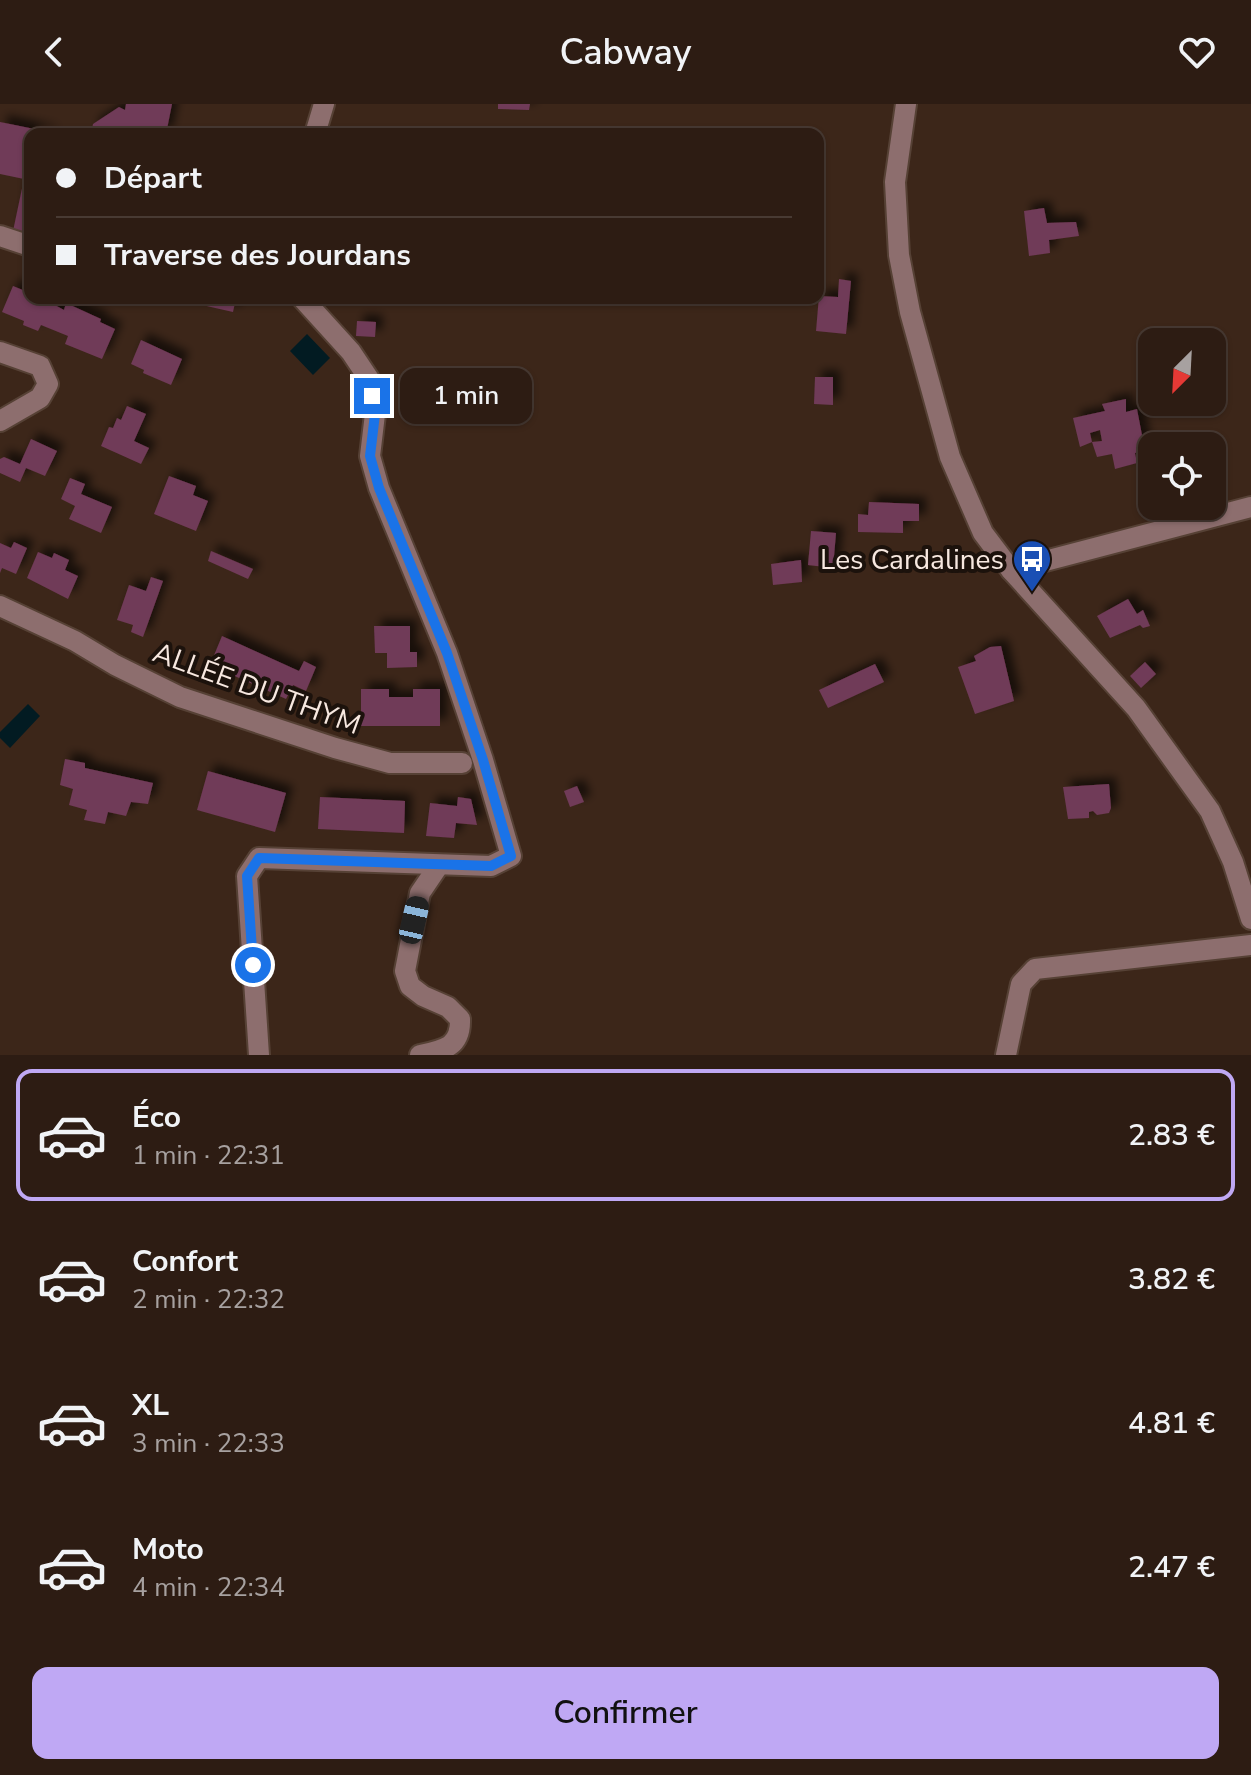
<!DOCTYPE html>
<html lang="fr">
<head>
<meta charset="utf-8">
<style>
	:root { --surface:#2d1c13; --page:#392921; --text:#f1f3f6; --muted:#a7a1a0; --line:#483a33; --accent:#bfa8f4 }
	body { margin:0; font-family:"Nunito Sans",sans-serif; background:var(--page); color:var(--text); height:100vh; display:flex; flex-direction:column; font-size:30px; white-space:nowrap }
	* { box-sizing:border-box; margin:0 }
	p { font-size:26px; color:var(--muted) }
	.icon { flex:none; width:44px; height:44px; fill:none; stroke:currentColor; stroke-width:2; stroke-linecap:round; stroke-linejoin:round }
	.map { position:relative; height:951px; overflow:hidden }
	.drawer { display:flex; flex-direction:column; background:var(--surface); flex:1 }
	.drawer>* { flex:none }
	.hud { position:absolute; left:24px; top:24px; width:800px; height:176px; border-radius:16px; box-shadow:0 2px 6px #0004,0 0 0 2px var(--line); display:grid; align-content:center; height:176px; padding:0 32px; background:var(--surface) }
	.needle { width:52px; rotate:204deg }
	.controls { position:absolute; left:1138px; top:224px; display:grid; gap:16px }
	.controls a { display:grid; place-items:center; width:88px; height:88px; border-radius:16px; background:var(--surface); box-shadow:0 2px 6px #0004,0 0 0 2px var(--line); font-size:40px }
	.end { position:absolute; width:36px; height:36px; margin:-18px; border:10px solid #1a73e8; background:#fff; box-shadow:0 0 0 4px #fff }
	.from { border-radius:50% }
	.bubble { position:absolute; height:56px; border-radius:16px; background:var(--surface); box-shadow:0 2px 6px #0004,0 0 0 2px var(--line); font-size:26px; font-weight:600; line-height:56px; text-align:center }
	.car { position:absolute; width:24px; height:48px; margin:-24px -12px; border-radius:10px; box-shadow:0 0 6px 2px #0007; background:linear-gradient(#222 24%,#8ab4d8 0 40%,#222 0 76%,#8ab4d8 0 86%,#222 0) }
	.hud b { display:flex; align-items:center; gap:28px; height:76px; font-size:30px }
	.hud b+b { border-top:2px solid var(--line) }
	.hud i { width:20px; height:20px; background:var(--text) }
	ul { padding:14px 0 0; list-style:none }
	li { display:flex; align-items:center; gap:24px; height:132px; margin:0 16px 12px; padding:0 16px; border:4px solid transparent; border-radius:16px }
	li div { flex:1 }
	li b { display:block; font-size:30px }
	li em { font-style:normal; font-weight:600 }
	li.selected { border-color:var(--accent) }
	li>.icon { width:72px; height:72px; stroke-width:1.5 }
	.action { display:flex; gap:16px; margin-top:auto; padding:16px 32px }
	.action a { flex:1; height:92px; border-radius:16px; background:var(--accent); color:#111; font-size:32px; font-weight:600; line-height:92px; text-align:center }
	header { display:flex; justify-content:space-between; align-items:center; height:104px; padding:0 32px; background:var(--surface); font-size:36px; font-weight:600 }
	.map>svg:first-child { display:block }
	.water { fill:#021b22 }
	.building { fill:#703a58; filter:url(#shadow) }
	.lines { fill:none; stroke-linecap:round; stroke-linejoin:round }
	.minor-casing { stroke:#564135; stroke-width:24 }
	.minor { stroke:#8d6e6e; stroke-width:20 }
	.route { stroke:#1a73e8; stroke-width:10 }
	.labels { text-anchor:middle; stroke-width:8; stroke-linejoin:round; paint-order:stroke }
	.poi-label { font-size:28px; fill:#f7e8e0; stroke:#1c120c; text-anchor:end }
	.street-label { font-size:28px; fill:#f7e8e0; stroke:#1c120c }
</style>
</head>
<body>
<header><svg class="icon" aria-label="back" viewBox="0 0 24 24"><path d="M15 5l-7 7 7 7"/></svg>Cabway<svg class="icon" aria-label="heart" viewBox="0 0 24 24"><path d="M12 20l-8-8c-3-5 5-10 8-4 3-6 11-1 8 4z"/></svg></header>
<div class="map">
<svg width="1251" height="951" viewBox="0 0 1251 951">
	<defs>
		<filter id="shadow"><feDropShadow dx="7" dy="-7" stdDeviation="4" flood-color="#0009"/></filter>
	</defs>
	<rect width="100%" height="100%" fill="#3c2619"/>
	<g class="water">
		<path d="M307,230L330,254L313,271L290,247Z"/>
		<path d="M28,600L40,612L10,644L0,634V628Z"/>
	</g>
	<g class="building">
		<path d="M126,0H172L166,30H91L93,20L119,3L125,6Z"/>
		<path d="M498,0H530L529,6L498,5Z"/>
		<path d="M0,18L54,29L30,30V131L13,127L24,75L0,70Z"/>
		<path d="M1044,104L1047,119L1076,118L1079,132L1049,136L1050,149L1029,152L1024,107Z"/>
		<path d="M839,175L851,177L846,230L816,227L819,192L838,193Z"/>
		<path d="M13,182L30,189V194H42L64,206L66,199L101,215L100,218L115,225L102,255L65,240L68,232L41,221L38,227L23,221L24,217L2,208Z"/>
		<path d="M171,194H236L233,208Z"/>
		<path d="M357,217L376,218L375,233L356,232Z"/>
		<path d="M141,236L182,255L171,281L143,269L144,266L131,260Z"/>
		<path d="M815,273H833V301L814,300Z"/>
		<path d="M1126,295V308L1137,305L1145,347L1135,349L1137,359L1115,365L1112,350L1097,353L1092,338L1102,337L1100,326L1090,329L1092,338L1080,343L1073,314L1105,307L1102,300Z"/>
		<path d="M127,302L146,310L134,337L149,344L141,360L101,342L109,323L113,324L117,314L121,316Z"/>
		<path d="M31,335L57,347L45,372L26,364L20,378L0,369V355L4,353L20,360Z"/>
		<path d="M169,372L196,382L193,391L208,397L196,427L154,410Z"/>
		<path d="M70,374L85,380L81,390L112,403L101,429L69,415L75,402L61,395Z"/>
		<path d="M869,398L919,400V417H903V429L858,428V410L868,411Z"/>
		<path d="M811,427L836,429L833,464L808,461Z"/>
		<path d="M14,438L27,444L16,470L2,464L0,469V439L11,444Z"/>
		<path d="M211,447L253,465L248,475L208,457Z"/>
		<path d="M38,448L52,454L54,449L69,456L65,466L78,472L68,495L27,474Z"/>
		<path d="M801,456L802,478L773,481L771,460Z"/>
		<path d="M151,473L163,477L143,533L131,528L133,521L117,516L129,481L146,487Z"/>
		<path d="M1128,495L1137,510L1143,506L1150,522L1143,524L1140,521L1110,534L1097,512Z"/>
		<path d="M374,522H410V548H417V563L387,564V549H375Z"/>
		<path d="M222,532L299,567L304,557L316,563L306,587L293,581L286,595L210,561Z"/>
		<path d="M1001,542L1014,597L975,610L958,563L976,557L974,552L990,543Z"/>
		<path d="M1145,558L1156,570L1141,584L1130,572Z"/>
		<path d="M875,560L884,578L828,604L819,586Z"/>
		<path d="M361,585H389V593H413V585H440V622H361Z"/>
		<path d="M65,655L85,659V664L153,679L148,700L131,698L126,712L108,708L105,720L84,716L87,706L69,701L73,685L60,681Z"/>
		<path d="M208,667L286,689L275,728L197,706Z"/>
		<path d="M1109,680L1111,704L1109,709L1097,711L1093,707L1089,708V714L1068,715L1063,683Z"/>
		<path d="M577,682L584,698L570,703L564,687Z"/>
		<path d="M320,693L405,697L404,729L318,725Z"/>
		<path d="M458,693L471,695L477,721L456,719L454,734L426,732L430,699L457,702Z"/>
	</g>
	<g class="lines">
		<g class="minor-casing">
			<g id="minor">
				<path d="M906,0L895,78L899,151L910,208L950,353L983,429L1011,466L1136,604L1210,707L1233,758L1251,815"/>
				<path d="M315,30L324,0"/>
				<path d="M0,132L30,142"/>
				<path d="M0,248L40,262L48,280L40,294L0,317"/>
				<path d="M1011,466L1251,403"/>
				<path d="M0,502L75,537L115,561L180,593L335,644L390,659H462"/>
				<path d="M259,951L247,772L259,754L491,762L511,752L483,656L447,549L379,384L370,352L375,310L369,275L351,248L302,194"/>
				<path d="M420,951C444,946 461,943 460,915L448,903L423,892L410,882L405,867L420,789L439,761"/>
				<path d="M1006,951L1021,880L1035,865L1251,841"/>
			</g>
		</g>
		<use href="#minor" class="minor"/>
	</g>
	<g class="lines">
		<path class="route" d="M253,861L247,772L259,754L491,762L511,752L483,656L447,549L379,384L370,352L375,310L372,292"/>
	</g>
	<defs>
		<g id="bus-pin" transform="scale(2)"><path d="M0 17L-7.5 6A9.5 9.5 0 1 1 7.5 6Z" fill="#1a4fb4" stroke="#1c120c"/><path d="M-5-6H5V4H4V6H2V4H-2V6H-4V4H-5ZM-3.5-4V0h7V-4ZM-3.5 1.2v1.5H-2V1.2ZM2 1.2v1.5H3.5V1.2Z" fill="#fff"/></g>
	</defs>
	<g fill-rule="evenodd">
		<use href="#bus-pin" x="1032" y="455"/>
	</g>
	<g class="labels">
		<g class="poi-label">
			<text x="1004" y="465">Les Cardalines</text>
		</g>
		<g class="street-label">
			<text transform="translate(257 584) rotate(20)" y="10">ALLÉE DU THYM</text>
		</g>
	</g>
</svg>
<div class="controls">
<a><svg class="needle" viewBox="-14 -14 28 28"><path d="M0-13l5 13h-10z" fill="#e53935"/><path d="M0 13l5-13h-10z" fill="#a7a1a0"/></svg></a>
<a><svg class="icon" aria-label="locate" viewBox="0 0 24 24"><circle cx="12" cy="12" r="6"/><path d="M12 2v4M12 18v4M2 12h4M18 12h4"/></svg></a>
</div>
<i class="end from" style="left:253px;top:861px"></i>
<i class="end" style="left:372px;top:292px"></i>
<div class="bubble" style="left:400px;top:264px;width:132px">1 min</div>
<i class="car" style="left:414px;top:816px;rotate:13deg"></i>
<div class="hud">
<b><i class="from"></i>Départ</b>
<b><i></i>Traverse des Jourdans</b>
</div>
</div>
<section class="drawer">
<ul>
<li class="selected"><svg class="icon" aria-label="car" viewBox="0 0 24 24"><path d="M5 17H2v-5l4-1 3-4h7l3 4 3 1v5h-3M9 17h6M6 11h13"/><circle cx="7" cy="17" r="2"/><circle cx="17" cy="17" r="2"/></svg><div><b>Éco</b><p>1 min · 22:31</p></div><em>2.83 €</em></li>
<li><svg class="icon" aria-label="car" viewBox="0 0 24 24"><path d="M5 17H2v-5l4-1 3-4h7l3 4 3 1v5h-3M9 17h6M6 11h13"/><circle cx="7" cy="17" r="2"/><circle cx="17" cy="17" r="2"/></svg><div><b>Confort</b><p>2 min · 22:32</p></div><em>3.82 €</em></li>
<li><svg class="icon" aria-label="car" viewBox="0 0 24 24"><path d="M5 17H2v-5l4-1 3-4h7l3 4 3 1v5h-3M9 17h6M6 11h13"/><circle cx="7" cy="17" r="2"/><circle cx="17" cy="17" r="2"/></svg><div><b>XL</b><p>3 min · 22:33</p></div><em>4.81 €</em></li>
<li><svg class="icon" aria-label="car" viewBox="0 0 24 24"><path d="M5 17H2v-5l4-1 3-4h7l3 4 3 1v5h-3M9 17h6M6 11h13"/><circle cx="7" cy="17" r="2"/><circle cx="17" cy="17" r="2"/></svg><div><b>Moto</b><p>4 min · 22:34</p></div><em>2.47 €</em></li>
</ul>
<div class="action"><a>Confirmer</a></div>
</section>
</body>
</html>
